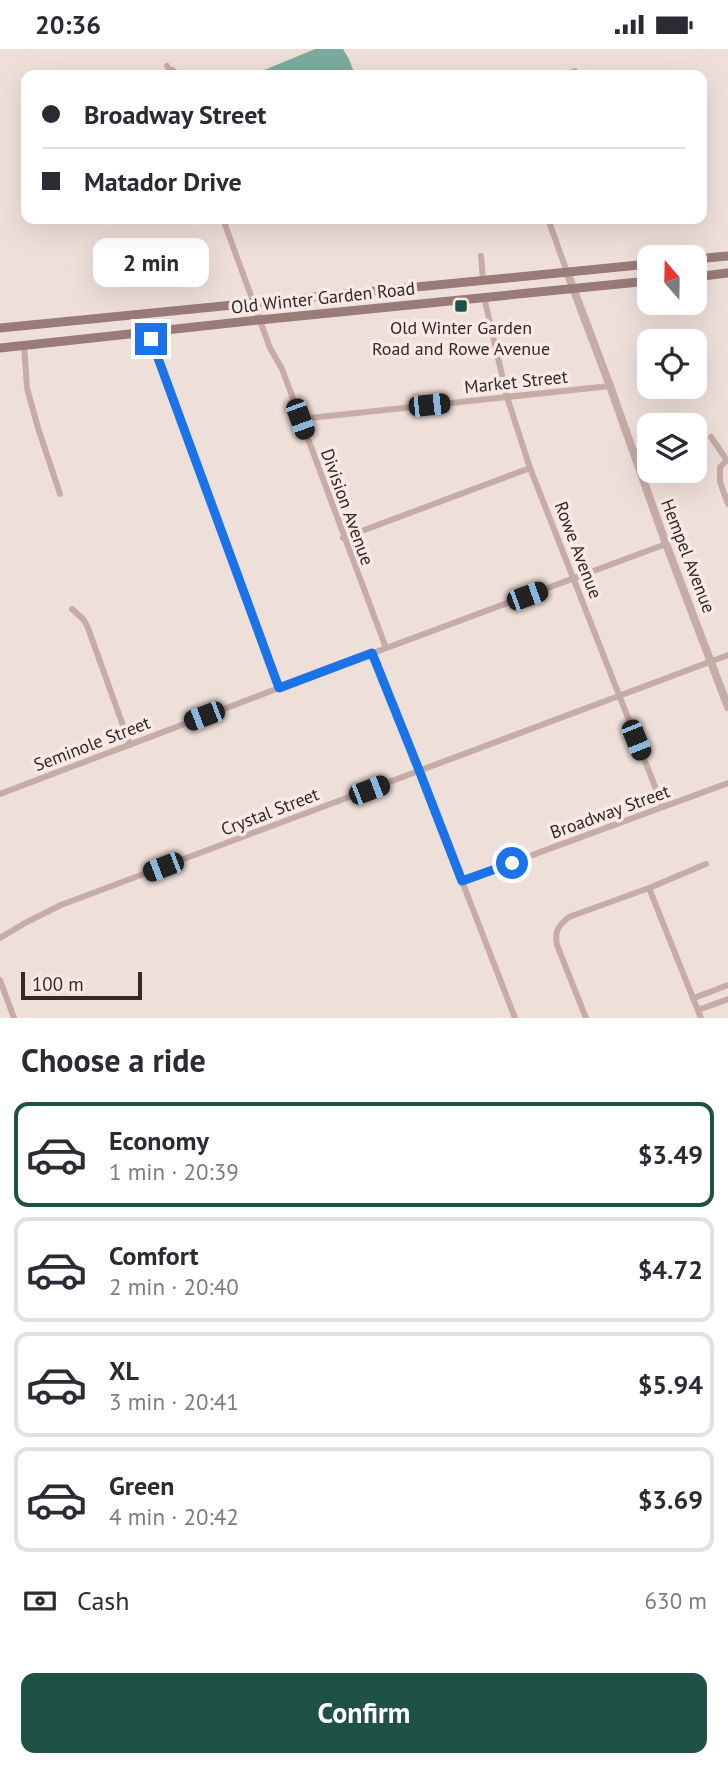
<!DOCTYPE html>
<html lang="en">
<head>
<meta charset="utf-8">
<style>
	:root { --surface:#fff; --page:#f7f7f7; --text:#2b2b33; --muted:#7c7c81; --line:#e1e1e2; --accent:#205146 }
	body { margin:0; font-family:"PT Sans",sans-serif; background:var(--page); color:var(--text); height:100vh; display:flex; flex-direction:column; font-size:26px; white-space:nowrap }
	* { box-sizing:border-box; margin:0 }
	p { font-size:23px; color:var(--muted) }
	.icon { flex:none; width:38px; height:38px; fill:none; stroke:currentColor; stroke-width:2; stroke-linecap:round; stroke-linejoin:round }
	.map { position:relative; height:969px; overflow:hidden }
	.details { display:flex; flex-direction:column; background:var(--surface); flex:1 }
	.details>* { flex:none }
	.hud { position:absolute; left:21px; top:21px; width:686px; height:154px; border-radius:14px; box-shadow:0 7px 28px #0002; display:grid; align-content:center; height:154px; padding:0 21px; background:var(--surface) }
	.needle { width:46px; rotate:340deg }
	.fabs { position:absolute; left:637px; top:196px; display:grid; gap:14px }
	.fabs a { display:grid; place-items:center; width:70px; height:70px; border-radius:14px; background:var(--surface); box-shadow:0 7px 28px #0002; font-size:35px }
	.scale { position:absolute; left:21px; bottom:18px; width:121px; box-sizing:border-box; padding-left:7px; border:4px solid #332727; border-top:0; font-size:19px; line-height:24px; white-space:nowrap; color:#332727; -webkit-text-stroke:5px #f7eae5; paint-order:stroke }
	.end { position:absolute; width:32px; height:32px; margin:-16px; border:9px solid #1a73e8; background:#fff; box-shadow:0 0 0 4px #fff }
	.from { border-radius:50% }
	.bubble { position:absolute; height:49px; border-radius:14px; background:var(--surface); box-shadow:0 7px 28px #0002; font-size:23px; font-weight:800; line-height:49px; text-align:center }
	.car { position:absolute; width:21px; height:42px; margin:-21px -10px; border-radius:9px; box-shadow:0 0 5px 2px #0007; background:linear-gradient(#222 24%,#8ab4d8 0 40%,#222 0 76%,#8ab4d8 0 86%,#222 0) }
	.hud b { display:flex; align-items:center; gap:24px; height:66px; font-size:26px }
	.hud b+b { border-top:2px solid var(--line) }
	.hud i { width:18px; height:18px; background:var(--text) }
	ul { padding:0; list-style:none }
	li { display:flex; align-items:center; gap:21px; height:105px; margin:0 14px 10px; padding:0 7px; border:4px solid var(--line); border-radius:14px }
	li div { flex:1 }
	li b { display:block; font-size:26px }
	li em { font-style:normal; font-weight:800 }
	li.selected { border-color:var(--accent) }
	li>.icon { width:63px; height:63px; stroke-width:1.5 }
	h2 { padding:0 21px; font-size:32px; line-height:84px }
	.pay { display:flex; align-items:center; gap:18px; height:77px; padding:0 21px; font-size:26px }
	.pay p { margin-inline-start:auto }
	.action { display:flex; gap:14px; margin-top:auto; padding:14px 21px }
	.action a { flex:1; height:80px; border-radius:14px; background:var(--accent); color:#fff; font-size:28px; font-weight:800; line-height:80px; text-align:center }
	.status { display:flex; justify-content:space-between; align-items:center; height:49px; padding:0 35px; background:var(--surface); direction:ltr }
	.status svg { height:19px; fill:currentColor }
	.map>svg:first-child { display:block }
	.water { fill:#7baa9e }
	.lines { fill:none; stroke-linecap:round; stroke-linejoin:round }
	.minor { stroke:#c6aca7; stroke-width:6 }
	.tertiary { stroke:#c6aca7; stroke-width:8 }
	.secondary { stroke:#997b78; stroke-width:9 }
	.route { stroke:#1a73e8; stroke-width:9 }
	.poi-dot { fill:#205146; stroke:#f7eae5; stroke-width:2.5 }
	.labels { text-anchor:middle; stroke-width:7; stroke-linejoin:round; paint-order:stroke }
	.street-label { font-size:18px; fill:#332727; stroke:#f7eae5 }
	.poi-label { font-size:18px; fill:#332727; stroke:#f7eae5 }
</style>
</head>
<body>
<div class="status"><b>20:36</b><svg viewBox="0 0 49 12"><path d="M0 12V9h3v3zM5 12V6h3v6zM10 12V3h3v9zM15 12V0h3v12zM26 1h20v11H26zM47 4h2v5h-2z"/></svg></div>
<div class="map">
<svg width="728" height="969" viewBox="0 0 728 969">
	<rect width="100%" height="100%" fill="#efdfd9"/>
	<path class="water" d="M315,0H343L349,10L355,26H244H252Z"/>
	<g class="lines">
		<g class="minor">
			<path d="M167,17L169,21H173L175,26"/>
			<path d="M564,26L575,22"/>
			<path d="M223,170L270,299L282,320L386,599"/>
			<path d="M548,170L567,223"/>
			<path d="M481,207L483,231"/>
			<path d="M484,248L507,348L530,419L663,758"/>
			<path d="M149,282L279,639"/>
			<path d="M24,296L27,339L38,379L60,445"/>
			<path d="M300,370L610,337"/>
			<path d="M711,388L726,410"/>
			<path d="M728,410L720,418V433L728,455"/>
			<path d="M343,489L530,419"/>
			<path d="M72,560L84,571L88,579L130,696"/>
			<path d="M372,604L419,721L515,969"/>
			<path d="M0,745L279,639L666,495"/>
			<path d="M462,832L728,734"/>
			<path d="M649,839L701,969"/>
			<path d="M0,889L25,874L61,856L728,606"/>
			<path d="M0,931L14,969"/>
			<path d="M694,949L728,936"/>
			<path d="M698,961L728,950"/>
			<path d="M586,969L557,896C554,882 559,876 569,868L649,839L706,815"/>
		</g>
		<path class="tertiary" d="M567,223L610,337L666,495L728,658"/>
		<g class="secondary">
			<path d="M695,210L728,207"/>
			<path d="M695,228L728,224"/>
			<path d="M0,279L649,215"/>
			<path d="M0,299L259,271L649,232"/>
		</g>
	</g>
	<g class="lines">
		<path class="route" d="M151,290L279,639L372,604L419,721L462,832L512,814"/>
	</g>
	<rect class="poi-dot" x="454" y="250" width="14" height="14" rx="3.5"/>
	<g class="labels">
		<g class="street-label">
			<text transform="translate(323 249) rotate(-6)" y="6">Old Winter Garden Road</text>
			<text transform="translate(516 333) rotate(-6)" y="6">Market Street</text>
			<text transform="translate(347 458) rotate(70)" y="6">Division Avenue</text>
			<text transform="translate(578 501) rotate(69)" y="6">Rowe Avenue</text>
			<text transform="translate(688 507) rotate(69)" y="6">Hempel Avenue</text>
			<text transform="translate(92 695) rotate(-21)" y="6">Seminole Street</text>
			<text transform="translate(270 763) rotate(-21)" y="6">Crystal Street</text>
			<text transform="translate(610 763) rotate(-20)" y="6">Broadway Street</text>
		</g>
		<g class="poi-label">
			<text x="461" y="285">Old Winter Garden<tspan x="461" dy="21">Road and Rowe Avenue</tspan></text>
		</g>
	</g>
</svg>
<div class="fabs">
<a><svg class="needle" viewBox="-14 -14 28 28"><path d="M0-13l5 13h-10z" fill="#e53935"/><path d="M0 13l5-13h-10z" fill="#7c7c81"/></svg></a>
<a><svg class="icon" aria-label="locate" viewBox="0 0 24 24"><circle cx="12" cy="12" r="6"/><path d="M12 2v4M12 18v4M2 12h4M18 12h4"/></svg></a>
<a><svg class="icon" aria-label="layers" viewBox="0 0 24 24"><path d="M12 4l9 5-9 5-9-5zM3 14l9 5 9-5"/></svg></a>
</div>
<div class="scale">100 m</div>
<i class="end from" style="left:512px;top:814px"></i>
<i class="end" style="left:151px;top:290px"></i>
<div class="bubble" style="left:93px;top:189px;width:116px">2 min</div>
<i class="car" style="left:429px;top:356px;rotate:84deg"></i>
<i class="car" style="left:300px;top:370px;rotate:160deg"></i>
<i class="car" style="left:527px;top:547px;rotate:70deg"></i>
<i class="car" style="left:204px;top:667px;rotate:249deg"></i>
<i class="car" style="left:636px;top:691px;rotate:158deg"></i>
<i class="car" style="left:369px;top:741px;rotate:69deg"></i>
<i class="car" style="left:163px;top:818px;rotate:249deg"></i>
<div class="hud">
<b><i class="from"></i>Broadway Street</b>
<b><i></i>Matador Drive</b>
</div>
</div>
<section class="details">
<h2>Choose a ride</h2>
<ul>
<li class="selected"><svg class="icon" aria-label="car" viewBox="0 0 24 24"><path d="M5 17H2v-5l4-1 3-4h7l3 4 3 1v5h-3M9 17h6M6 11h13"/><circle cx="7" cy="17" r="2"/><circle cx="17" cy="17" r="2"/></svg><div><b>Economy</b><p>1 min · 20:39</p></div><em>$3.49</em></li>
<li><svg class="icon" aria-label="car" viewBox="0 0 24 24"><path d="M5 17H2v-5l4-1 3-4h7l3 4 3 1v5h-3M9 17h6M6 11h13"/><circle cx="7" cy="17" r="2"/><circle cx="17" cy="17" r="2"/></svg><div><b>Comfort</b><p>2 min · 20:40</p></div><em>$4.72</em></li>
<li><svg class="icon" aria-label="car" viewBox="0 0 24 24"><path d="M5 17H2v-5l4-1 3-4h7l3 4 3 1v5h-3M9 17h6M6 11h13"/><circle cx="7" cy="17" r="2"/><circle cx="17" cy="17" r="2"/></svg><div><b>XL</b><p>3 min · 20:41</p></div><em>$5.94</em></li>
<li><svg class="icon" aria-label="car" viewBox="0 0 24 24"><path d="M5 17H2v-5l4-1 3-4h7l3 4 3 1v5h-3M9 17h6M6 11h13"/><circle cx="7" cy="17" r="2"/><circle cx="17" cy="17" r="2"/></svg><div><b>Green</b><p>4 min · 20:42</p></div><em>$3.69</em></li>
</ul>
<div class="pay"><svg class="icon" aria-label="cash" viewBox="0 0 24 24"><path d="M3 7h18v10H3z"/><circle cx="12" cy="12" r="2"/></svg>Cash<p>630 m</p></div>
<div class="action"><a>Confirm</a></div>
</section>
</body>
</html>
